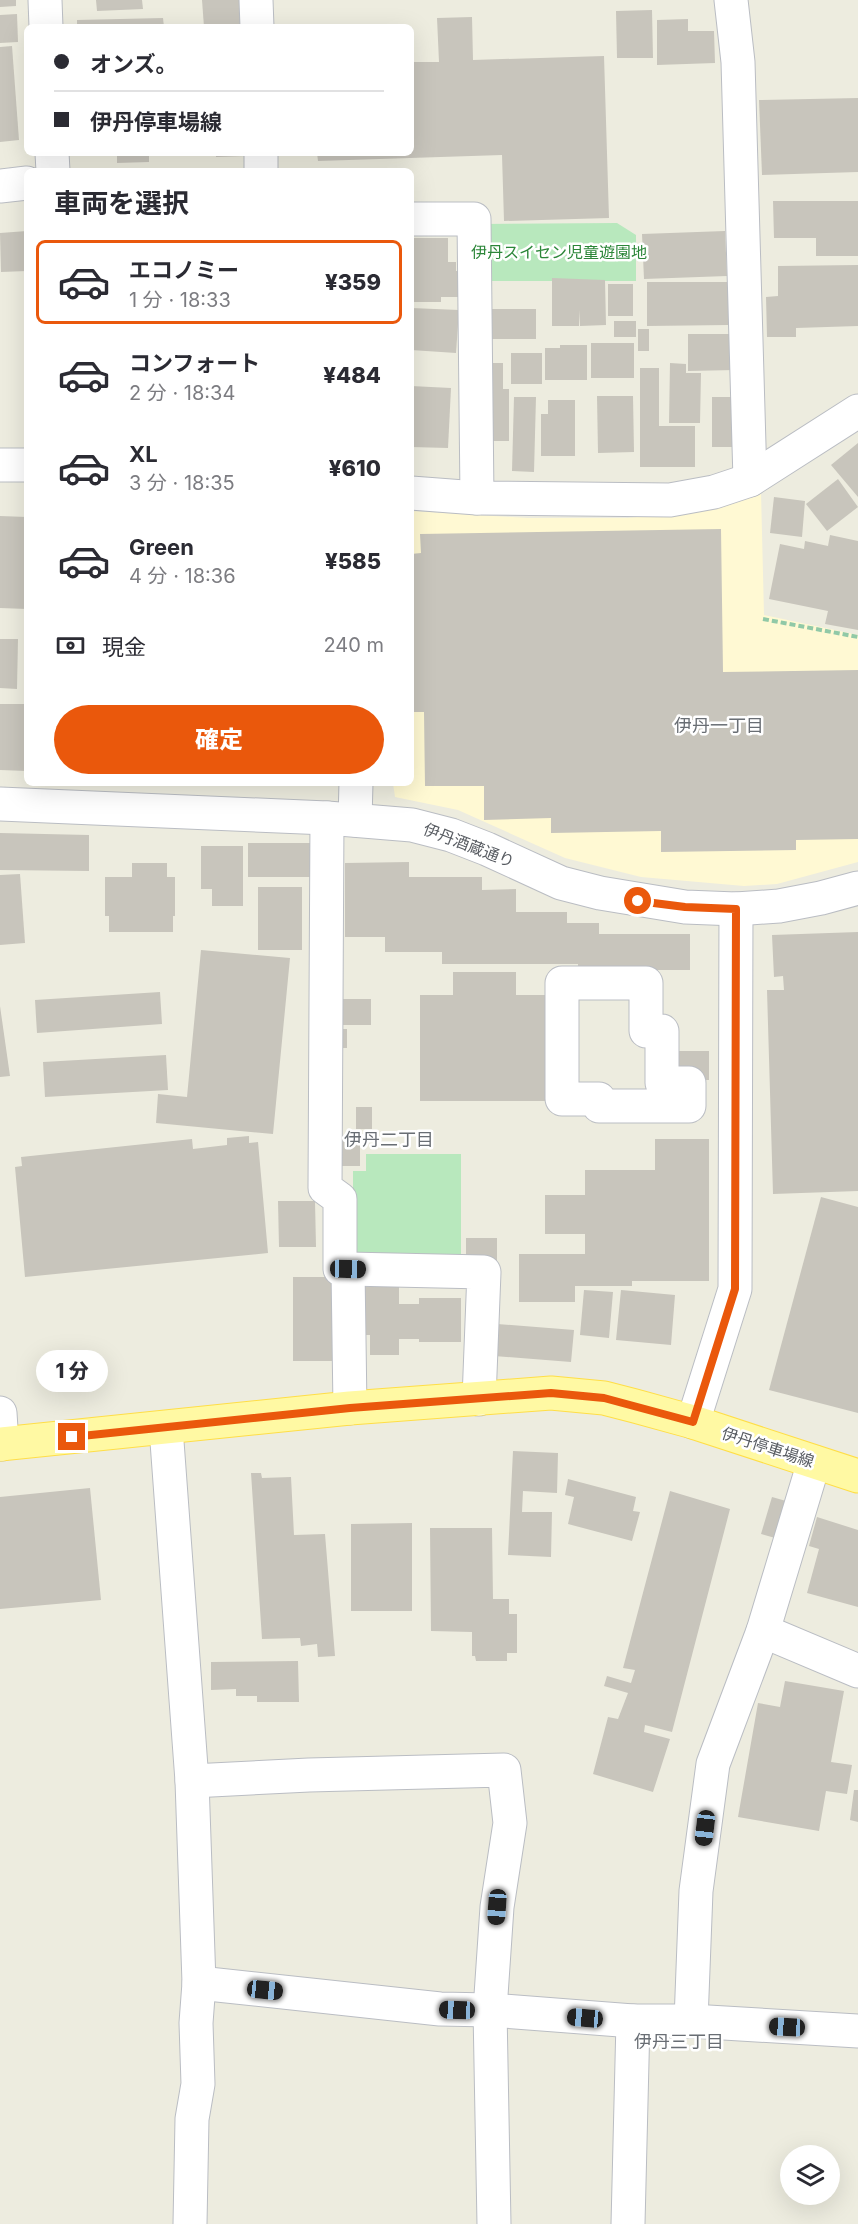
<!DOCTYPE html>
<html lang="ja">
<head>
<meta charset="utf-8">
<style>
	:root { --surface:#fff; --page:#f2f2f3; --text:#2b2b33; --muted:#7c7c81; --line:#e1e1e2; --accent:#ea580c }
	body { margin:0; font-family:Inter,"Noto Sans JP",sans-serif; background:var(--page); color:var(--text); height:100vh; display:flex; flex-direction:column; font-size:22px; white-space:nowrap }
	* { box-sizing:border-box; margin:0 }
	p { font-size:20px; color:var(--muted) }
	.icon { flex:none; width:33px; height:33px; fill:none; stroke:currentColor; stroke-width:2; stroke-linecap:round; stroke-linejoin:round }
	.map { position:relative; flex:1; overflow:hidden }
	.side { position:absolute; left:24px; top:168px; width:390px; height:618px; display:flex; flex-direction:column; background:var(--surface); border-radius:9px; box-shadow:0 6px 24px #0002 }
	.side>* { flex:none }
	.hud { position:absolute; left:24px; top:24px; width:390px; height:132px; border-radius:9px; box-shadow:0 6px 24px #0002; display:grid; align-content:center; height:132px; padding:0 30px; background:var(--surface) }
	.tools { position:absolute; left:780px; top:2145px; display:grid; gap:12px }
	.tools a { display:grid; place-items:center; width:60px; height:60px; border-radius:50%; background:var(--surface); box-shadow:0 6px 24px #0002; font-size:30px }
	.end { position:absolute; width:27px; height:27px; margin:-14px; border:8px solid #ea580c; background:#fff; box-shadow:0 0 0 3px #fff }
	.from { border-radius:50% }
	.bubble { position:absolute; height:42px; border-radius:21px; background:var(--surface); box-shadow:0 6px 24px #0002; font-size:20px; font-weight:800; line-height:42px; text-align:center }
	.car { position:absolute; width:18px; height:36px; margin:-18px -9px; border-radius:8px; box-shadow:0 0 4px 2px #0007; background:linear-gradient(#222 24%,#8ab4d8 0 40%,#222 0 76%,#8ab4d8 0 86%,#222 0) }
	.hud b { display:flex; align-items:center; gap:21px; height:57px; font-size:22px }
	.hud b+b { border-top:2px solid var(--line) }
	.hud i { width:15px; height:15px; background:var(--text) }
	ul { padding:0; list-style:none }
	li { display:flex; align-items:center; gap:18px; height:84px; margin:0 12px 9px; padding:0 18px; border:3px solid transparent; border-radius:9px }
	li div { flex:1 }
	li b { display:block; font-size:22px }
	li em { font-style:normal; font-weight:800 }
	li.selected { border-color:var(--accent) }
	li>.icon { width:54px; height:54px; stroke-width:1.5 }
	h2 { padding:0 30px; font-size:27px; line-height:72px }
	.pay { display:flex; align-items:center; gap:15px; height:66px; padding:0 30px; font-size:22px }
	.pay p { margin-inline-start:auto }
	.cta { display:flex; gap:12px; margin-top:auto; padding:12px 30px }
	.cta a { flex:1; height:69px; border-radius:36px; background:var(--accent); color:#fff; font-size:24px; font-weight:800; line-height:69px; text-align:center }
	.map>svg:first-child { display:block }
	.commercial { fill:#fff9d3 }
	.green { fill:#b8e8bd }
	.building { fill:#c8c5bc }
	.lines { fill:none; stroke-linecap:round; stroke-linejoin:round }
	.minor-casing { stroke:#babdc3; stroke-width:35 }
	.major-casing { stroke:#ffde47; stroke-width:35 }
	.path { stroke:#91c9a7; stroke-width:4; stroke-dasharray:6 3; stroke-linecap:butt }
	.minor { stroke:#fff; stroke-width:33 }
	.major { stroke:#fff9a3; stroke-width:33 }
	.route { stroke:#ea580c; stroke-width:8 }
	.labels { text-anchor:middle; stroke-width:5; stroke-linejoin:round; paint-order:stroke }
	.park-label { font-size:16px; fill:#2c8639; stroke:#fff }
	.street-label { font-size:16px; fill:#585c62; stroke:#fff }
	.neighbourhood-label { font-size:18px; fill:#696e74; stroke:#fff }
</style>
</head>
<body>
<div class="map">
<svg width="858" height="2224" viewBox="0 0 858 2224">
	<rect width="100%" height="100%" fill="#edecdf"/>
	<path class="commercial" d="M761,492L764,615L858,635V862L777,884L744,886L641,877L565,858L458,810L395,797L393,783H411V511L528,518H627L709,510Z"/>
	<g class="green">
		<path d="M617,223L636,235V281H482L481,224Z"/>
		<path d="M366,1154H461V1257H353V1171H366Z"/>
	</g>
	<g class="building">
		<path d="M0,0H16V6L0,7Z"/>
		<path d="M96,0H142L143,9L97,11Z"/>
		<path d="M202,0H243L245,27H204Z"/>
		<path d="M652,10L653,58H617L616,11Z"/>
		<path d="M17,14L18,42L0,43V15Z"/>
		<path d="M472,17L473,60L604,56L609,218L504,221L502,155L318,161L317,153H411V62H439L437,18Z"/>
		<path d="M163,18L164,27H77V20Z"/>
		<path d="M688,19V31H714L715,63L657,65V20Z"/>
		<path d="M12,46L19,140L0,142V47Z"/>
		<path d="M858,98V172L762,175L759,100Z"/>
		<path d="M117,153H149V162L117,163Z"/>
		<path d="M216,153H246V156L216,157Z"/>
		<path d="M773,201H858V256H816V238H774Z"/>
		<path d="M27,231V271L1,272L0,233Z"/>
		<path d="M725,231L727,276L644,279L642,234Z"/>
		<path d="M411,238H448V262H456V271H462V297H441V302H411Z"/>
		<path d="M858,265V326L796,328V337H767L766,297L778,296V266Z"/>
		<path d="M552,278L605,280L606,325L580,326L579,310V326H552Z"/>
		<path d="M647,282H728V325L647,326Z"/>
		<rect x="608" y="284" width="25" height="32"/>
		<path d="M411,308L459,310L456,353L411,350Z"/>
		<rect x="489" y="309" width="47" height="30"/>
		<rect x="614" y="321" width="22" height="16"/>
		<rect x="638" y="329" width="11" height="22"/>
		<path d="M688,334H735V370L688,371Z"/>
		<rect x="591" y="343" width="43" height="35"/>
		<path d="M560,345H587V380H545V348H560Z"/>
		<rect x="511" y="353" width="31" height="31"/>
		<path d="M488,363H503V389H509V441H488Z"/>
		<path d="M670,363L686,364V373H701L700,423H669Z"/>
		<path d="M640,368H659V426H695V467H640Z"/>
		<path d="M411,386L451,388L448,448L411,447Z"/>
		<path d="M597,396H633L634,452L598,453Z"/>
		<path d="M514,397H536L534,472L512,471Z"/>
		<rect x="712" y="397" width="21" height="50"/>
		<path d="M548,400H575V456H541V414H548Z"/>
		<path d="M858,443V497L831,465Z"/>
		<path d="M838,479L858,507L827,531L806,504Z"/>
		<path d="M774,497L805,501L802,537L770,533Z"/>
		<path d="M0,516L27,517V609L0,608Z"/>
		<path d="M721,529L723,672L858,670V839L796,840V850L661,852V831L551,833V818L484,820V786H425L424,712H411V554L421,553L420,534Z"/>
		<path d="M830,535L858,541V630L825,624L828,611L769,599L780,544L804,549L805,541L828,546Z"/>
		<path d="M0,639H18L17,689L0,688Z"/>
		<path d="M0,704H27V771L0,770Z"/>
		<path d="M0,833L89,835V871L0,870Z"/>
		<rect x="248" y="843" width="69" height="34"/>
		<path d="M201,846H243V906H212V889H201Z"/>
		<path d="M409,862V877H482V890L516,889V912H567V923H599V934H690V970H578V964H442V952H385V937H345V863Z"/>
		<path d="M132,863H167V877H175V916H173V932H109V916H105V877H132Z"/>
		<path d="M20,874L25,943L0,945V875Z"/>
		<rect x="258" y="887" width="44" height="63"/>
		<path d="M858,932V1191L773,1194L767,990H784L783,976L774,977L772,935Z"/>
		<path d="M201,950L290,958L273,1134L156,1123L158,1094L187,1097Z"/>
		<path d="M453,972H516V995H558V1101H420V995H453Z"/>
		<path d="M160,992L162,1024L37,1033L35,1000Z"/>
		<rect x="339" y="999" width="32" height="26"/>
		<path d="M0,1006L10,1076L0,1077Z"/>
		<rect x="337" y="1029" width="10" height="19"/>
		<rect x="677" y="1051" width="32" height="29"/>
		<path d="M166,1055L168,1090L45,1097L43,1062Z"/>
		<rect x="356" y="1107" width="16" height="22"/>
		<path d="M249,1136V1143L258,1142L268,1253L25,1277L15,1167L22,1166L21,1157L192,1139L193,1149L227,1145V1138Z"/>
		<rect x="342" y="1139" width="18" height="27"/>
		<path d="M655,1139H709V1281H632V1286H575V1302H519V1254H585V1234H545V1195H585V1170H655Z"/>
		<path d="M821,1197L858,1207V1413L769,1390Z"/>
		<path d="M278,1201H315L316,1247H279Z"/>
		<rect x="466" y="1238" width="31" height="23"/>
		<rect x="293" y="1277" width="44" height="84"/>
		<path d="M370,1279H399V1304H419V1298H461V1342H419V1339H399V1355H370V1335H363V1287H370Z"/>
		<path d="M584,1290L613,1292L609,1338L580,1335Z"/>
		<path d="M621,1290L675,1295L671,1345L616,1340Z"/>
		<path d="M497,1324L574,1330L571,1362L494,1356Z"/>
		<path d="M513,1451L558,1453L557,1493L523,1491L522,1512H552L551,1557L508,1555Z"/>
		<path d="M251,1473H261L262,1478L291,1477L294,1535L325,1534L335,1656L318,1657L317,1644L301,1646L300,1638L262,1639Z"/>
		<path d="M568,1479L636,1497L633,1511L640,1512L632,1541L568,1524L574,1497L565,1495Z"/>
		<path d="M90,1488L101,1600L0,1609V1497Z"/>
		<path d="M670,1491L730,1509L672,1732L645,1725L644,1732L670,1739L653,1792L593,1774L608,1717L618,1719L628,1693L604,1686L607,1676L631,1683L635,1670L623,1668Z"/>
		<path d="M772,1497L793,1503L782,1540L761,1534Z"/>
		<path d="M817,1517L858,1530V1607L807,1593L819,1549L809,1546Z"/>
		<path d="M412,1523V1611H351V1524Z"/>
		<path d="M430,1528H492L493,1599H509V1614H517V1653H507V1661H476L475,1656H472V1632L431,1631Z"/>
		<path d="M298,1661L299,1702H257V1696H236V1689L211,1690V1662Z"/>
		<path d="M785,1681L844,1691L831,1762L852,1765L847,1794L826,1791L819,1831L738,1817L758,1703L780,1707Z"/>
		<path d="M854,1790H858V1822L850,1820Z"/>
	</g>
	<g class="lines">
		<g class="minor-casing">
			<g id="minor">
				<path d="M45,0L46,27"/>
				<path d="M256,0L257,27"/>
				<path d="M731,0L738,62L750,480"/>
				<path d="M52,153L53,171"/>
				<path d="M261,153V171"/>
				<path d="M0,186L27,183"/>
				<path d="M411,219H474L477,498"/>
				<path d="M0,465H27"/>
				<path d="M411,493L477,498L670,500L714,492L750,480L858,411"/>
				<path d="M0,804L327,818L412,825L451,835L487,849L561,883L600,893L685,907L736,909L779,906L821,898L858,888"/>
				<path d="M327,818L325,1188L340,1199V1269H348L350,1408"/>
				<path d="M355,820L356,783"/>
				<path d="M562,983H646V1031H662V1083H689V1106H599V1099H562Z"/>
				<path d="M348,1269L484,1272L479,1399"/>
				<path d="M0,1413L2,1444"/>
				<path d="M693,1422L735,1289L736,909"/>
				<path d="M166,1428L192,1781L199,1983L196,2023L198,2084L192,2119L190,2224"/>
				<path d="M763,1631L858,1671"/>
				<path d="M192,1781L309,1775L504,1770L510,1823L497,1907L490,2010L494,2224"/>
				<path d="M199,1983L440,2009L490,2010L633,2021"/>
				<path d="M691,2021L858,2031"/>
				<path d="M628,2224L633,2021H691L696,1891L713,1764L763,1631L814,1462"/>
			</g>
		</g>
		<g class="major-casing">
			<path id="major" d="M0,1444L350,1408L551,1393L604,1398L635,1406L693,1422L858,1476"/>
		</g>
		<path class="path" d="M763,619L858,637"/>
		<use href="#minor" class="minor"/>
		<use href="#major" class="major"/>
	</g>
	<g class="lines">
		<path class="route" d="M72,1437L350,1408L551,1393L604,1398L693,1422L735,1289L736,909L685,907L638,901"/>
	</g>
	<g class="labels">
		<g class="park-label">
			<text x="559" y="258">伊丹スイセン児童遊園地</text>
		</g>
		<g class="street-label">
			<text transform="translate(469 845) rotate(21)" y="6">伊丹酒蔵通り</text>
			<text transform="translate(768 1447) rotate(18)" y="6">伊丹停車場線</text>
		</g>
		<g class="neighbourhood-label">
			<text x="719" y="732">伊丹一丁目</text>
			<text x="389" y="1146">伊丹二丁目</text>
			<text x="679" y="2048">伊丹三丁目</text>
		</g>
	</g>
</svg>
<div class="tools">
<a><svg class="icon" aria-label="layers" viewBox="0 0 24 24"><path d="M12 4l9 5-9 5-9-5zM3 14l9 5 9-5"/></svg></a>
</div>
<i class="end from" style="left:638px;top:901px"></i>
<i class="end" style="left:72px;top:1437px"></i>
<div class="bubble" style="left:36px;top:1350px;width:72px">1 分</div>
<i class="car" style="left:348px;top:1269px;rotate:91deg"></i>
<i class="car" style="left:705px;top:1828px;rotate:187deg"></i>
<i class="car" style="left:497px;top:1907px;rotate:184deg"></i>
<i class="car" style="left:265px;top:1990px;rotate:96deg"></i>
<i class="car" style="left:457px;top:2010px;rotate:272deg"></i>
<i class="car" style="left:585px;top:2018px;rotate:275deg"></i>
<i class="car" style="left:787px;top:2027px;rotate:273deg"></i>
<div class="hud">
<b><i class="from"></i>オンズ。</b>
<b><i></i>伊丹停車場線</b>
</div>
<section class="side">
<h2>車両を選択</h2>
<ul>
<li class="selected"><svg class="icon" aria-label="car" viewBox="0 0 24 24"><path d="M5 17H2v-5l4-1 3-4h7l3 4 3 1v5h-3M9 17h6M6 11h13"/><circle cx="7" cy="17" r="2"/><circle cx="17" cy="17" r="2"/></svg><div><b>エコノミー</b><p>1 分 · 18:33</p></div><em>¥359</em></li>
<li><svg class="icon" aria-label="car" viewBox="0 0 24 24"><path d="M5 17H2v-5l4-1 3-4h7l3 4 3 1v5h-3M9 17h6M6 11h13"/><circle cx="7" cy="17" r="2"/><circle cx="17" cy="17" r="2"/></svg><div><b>コンフォート</b><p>2 分 · 18:34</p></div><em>¥484</em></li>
<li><svg class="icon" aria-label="car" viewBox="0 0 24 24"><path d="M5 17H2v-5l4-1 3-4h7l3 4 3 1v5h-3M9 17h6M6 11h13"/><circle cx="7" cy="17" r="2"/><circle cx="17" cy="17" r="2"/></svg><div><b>XL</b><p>3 分 · 18:35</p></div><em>¥610</em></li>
<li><svg class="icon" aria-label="car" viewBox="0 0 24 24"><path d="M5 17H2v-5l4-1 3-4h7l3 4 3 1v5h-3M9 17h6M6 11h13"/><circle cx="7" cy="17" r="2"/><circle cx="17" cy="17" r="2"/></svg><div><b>Green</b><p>4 分 · 18:36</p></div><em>¥585</em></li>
</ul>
<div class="pay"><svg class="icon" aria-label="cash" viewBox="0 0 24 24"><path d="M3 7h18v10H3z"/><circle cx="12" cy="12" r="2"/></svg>現金<p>240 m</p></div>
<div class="cta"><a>確定</a></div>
</section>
</div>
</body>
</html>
